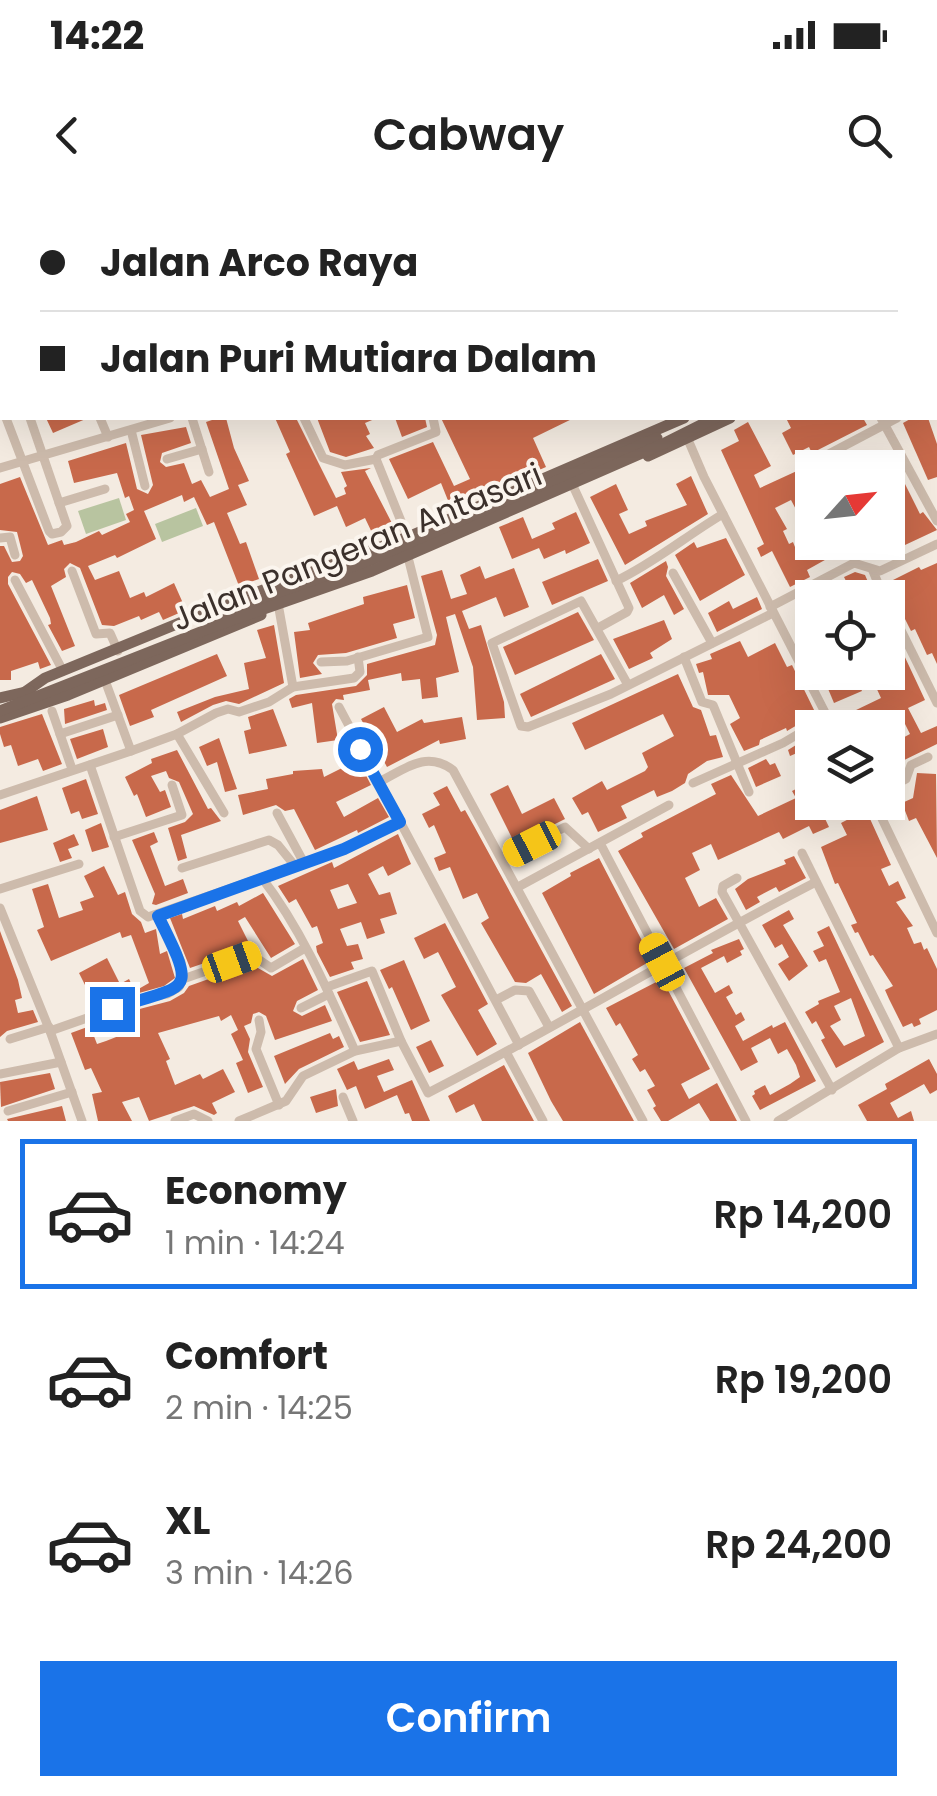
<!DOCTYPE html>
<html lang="en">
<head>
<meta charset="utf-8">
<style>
	:root { --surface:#fff; --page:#f2f2f2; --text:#222; --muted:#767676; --line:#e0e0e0; --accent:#1a73e8 }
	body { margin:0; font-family:Poppins,sans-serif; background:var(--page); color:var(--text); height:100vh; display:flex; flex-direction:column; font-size:38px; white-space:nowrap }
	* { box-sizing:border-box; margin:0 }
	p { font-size:32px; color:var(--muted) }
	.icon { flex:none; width:55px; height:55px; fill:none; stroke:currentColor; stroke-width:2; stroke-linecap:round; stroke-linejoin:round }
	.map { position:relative; height:921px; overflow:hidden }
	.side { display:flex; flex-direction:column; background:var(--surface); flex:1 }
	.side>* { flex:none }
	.guide { position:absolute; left:0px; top:0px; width:938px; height:220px; box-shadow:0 10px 40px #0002; display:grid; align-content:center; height:220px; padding:0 40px; background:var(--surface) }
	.needle { width:65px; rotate:63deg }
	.controls { position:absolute; left:795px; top:250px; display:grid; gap:20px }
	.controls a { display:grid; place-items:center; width:110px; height:110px; border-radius:0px; background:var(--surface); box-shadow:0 10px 40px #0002; font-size:50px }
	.end { position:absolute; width:45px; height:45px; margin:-22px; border:12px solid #1a73e8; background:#fff; box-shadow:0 0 0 5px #fff }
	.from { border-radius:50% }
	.car { position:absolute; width:30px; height:60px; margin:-30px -15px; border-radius:12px; box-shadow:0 0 8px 2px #0007; background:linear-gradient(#f5c518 24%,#345 0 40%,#f5c518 0 76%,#345 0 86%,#f5c518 0) }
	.guide b { display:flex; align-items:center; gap:35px; height:95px; font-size:38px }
	.guide b+b { border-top:2px solid var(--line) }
	.guide i { width:25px; height:25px; background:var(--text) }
	ul { padding:18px 0 0; list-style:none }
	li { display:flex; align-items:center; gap:30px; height:150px; margin:0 20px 15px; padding:0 20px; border:5px solid transparent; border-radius:0px }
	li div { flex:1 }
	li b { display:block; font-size:38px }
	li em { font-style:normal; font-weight:600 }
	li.current { border-color:var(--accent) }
	li>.icon { width:90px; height:90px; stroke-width:1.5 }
	.action { display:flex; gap:20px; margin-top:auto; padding:20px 40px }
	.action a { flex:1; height:115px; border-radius:0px; background:var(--accent); color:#fff; font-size:40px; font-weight:600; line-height:115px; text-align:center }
	.status { display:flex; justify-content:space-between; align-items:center; height:70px; padding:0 50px; background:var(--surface); direction:ltr }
	.status svg { height:28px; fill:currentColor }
	header { display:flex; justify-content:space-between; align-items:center; height:130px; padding:0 40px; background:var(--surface); font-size:45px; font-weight:600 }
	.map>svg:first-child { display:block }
	.green { fill:#b8c4a0 }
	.building { fill:#c8694b; fill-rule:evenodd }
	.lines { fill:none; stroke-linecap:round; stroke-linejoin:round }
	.minor { stroke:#cdbbac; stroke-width:9 }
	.major { stroke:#7d675c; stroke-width:11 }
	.major-bridge { stroke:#7d675c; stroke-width:11 }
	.route { stroke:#1a73e8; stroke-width:12 }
	.labels { text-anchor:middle; stroke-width:8; stroke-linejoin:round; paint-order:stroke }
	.street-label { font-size:32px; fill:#3b302b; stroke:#fbf5ee }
</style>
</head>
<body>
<div class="status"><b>14:22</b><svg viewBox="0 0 49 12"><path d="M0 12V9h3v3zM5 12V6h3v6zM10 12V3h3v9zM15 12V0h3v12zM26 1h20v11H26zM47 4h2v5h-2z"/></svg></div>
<header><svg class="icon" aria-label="back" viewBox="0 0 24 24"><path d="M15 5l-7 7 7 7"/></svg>Cabway<svg class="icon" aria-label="search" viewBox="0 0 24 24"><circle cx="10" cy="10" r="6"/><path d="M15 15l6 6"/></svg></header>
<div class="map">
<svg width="937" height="921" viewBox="0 0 937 921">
	<rect width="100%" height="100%" fill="#f4ebe1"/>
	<g class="green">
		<path d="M119,298L126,320L86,334L78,311Z"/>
		<path d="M196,308L203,326L162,342L155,324Z"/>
	</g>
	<g class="building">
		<path d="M46,218H88L53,233Z"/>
		<path d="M218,218H226L234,248L249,281L238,285L247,305L227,313L240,344L246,342L259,379L239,386L214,322L207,325L194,297L184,302L182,295L144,311L156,339L117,358L115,355L88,366L95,380L119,371L130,398L144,392L146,397L174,383L186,410L163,420L159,412L141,420L139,416L114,426L102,425L80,368L70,363L64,369L66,377L51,386L75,446L62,451L48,425L51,424L50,418L32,380L26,383L20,374L12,372L8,377V384L51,465L40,469L38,462L11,471V480H0V346H4L12,362L20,361L23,356L17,332L0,330V284L20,277L48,345L62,340L64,345L76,342L99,331L102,335L130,322L126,314L134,310L129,296L125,298L117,273L74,283L68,261L126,243L137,289L148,294L153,285L141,235L186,227L191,243L162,253L160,262L166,267L184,263L192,284L201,280L210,297L229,289L206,222Z"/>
		<path d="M275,218H296L336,298L346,294L344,288L347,286L341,272L371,268L365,271L396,331L375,339L365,318L346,327L337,306L314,316L286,254L290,252Z"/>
		<path d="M317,218H377L365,223L370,234L366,236L374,248L346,257L330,252Z"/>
		<path d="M395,218H425L427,227L402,237Z"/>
		<path d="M441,218H574L533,238L546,267L451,308L441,283L408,299L389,259L433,242L454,286L470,279Z"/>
		<path d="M786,218H863L867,225L812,253L809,247L793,255L782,233L791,228Z"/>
		<path d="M912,218H928L937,244V277L928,280L903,223Z"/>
		<path d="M748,222L771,266L754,275L760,288L799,270L805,274L812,272V310L800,317L791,300L775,308L787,329L783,331L789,344L793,342L795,347L812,338V342H857L807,370L810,377L790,387L772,351L761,357L757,348L764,344L721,250L739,241L734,230Z"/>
		<path d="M894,262L920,314L923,312L937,330L873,360L864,342H888V266Z"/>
		<path d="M691,276L708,314L625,365L590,297L616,284L628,310L619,314L629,334L647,326L645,321L687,305L676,284Z"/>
		<path d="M576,312L590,343L566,354L565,350L544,359L539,348L512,359L499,327L523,317L532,339L555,329L552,323Z"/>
		<path d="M726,338L745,375L700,401L675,355L694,342L697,348Z"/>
		<path d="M598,359L608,381L552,405L542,382Z"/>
		<path d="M666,361L668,367L666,376L684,409L674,415L664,395L642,408L630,383Z"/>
		<path d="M937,363V464L932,453L927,455L915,429L911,431L887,383L919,367L921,370Z"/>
		<path d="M480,366L485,379L514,368L529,407L504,417L496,397L462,411L469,429L481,425L504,502L505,518L477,520L473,467L455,414L446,417L459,472L436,478L438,497L422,499L420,479L402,481L401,473L368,480L370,490L343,495L344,500L336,499L332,504L338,540L317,543L312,503L292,508L289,499L296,495L356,486L367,475V464L435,445L437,435L421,376L442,370L451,399L467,394L460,375Z"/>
		<path d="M855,372L865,375L875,398H814L847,383L844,377Z"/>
		<path d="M407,385L415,418L393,424L397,438L346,453L318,455L313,463L322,474L300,478L294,432L310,430L308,423L364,404L363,397Z"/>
		<path d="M757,397L762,409L717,432L708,413L729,401L733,409Z"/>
		<path d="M812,400V444L795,408Z"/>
		<path d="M578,412L594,440L515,475L503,447Z"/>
		<path d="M664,420L672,439L650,453L653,458L629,469L613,439Z"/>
		<path d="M888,421L925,500L908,508L921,533L937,526V544L888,568V528H862L854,511L881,498L869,472H888ZM899,512L910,534L895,542L885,518Z"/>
		<path d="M274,425L284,483L239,504L226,501L213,505L181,522L177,512L215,497L249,489L244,463L266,458L257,430Z"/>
		<path d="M740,441L748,457L775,443L787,467L792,465L816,514L787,531L786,528L760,540L759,545L744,551L730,524L740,518L729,495H708L703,472L699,473L696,464L712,459L710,454Z"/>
		<path d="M217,454L227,476L151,510L154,517L130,526L119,495Z"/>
		<path d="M601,454L615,479L531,517L520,494Z"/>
		<path d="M821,472H854L862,491L834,503Z"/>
		<path d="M678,474L693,507L701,510L710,536L716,535L723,557L707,561L688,574L685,583L672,591L657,597L654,590L621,606L627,618L598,632L588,612L582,615L572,598L602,581L607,590L645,571L648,567L642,553L674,536L663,514L585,550L572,523Z"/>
		<path d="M94,500L95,506L105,503L107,510L65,524L64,509Z"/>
		<path d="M384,507L397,532L422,519L424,523L462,517L466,539L440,544L439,540L387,567L361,519Z"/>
		<path d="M273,509L287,546L249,554L244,531L251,529L248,517Z"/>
		<path d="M42,514L62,564L43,571L38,559L18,566L11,545L4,547L0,534V527Z"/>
		<path d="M103,529L108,547L77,559L70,539Z"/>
		<path d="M812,535V585L797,553L790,556L788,550Z"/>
		<path d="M219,538L237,589L225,592L217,562L207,566L199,547Z"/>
		<path d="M177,550L208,609L211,608L221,621L181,635L187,658L178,661L168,628L185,622L193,614L179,582L169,578L166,571L151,576L160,592L165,590L171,607L146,617L137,594L134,596L125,577L152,563L151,559Z"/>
		<path d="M766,559L770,565L775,563L781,576L756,587L748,568Z"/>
		<path d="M358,560L371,585L336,602L344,617L378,598L389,617L358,633L357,630L315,650L294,609L285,611L276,605L243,615L238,595L268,589L266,579L293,574V571L322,569L324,577Z"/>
		<path d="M917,573L936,574L937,658L916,618L909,621L902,603L913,598Z"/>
		<path d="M731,575L758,616L796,598L792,591L808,583L812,602H817L829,627L813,634L809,626L783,639L779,632L718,660L711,644L692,653L700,670L685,678L699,707L716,698L728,719L674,749L618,651L643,637L641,633L716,594L711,584Z"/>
		<path d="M86,579L98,614L82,619L79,611L71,614L62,588Z"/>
		<path d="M508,585L522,614L554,598L565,619L515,644L490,594Z"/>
		<path d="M447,586L461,612L465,610L474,626L572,806L562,812L541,774L526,783L515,782L481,723L489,718L477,693L463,699L450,667L439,671L434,658L446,653L434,625L429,628L422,614L440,605L433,593Z"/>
		<path d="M37,596L48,630L0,643V610Z"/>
		<path d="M866,610L891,665L881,669L889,686L898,681L906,698L896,702L913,726L907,728L914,744L921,742L924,750L927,748L937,769V810L919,819L921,824L914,827L912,823L903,827L889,799L885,790L893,786L873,755L870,756L858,732L855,733L851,725L857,723L838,683L835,684L821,647L847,635L841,623Z"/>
		<path d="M101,623L109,647L92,652L85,630Z"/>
		<path d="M154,632L158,642L150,646L165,686L183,679L188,693L156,705L152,704L155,694L132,640Z"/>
		<path d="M74,634L79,645L68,649L72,658L60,662L53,643Z"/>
		<path d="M398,634L411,664L388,676L383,666L368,674L379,695L390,692L397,714L380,719L385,733L367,739L361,722L340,729L347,746L358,744L363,759L351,762L354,769L330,777L317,752L316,746L323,743L317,726L312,728L296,699L289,703L278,686L332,662L334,668ZM348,684L357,703L338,709L330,690Z"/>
		<path d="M794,656L806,678L779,692L776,687L757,697L760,702L746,710L735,689L748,679L786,664L784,660Z"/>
		<path d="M599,658L652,760L594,794L542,693L571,676L570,673Z"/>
		<path d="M104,666L118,695L125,692L132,714L141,722L145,733L156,729L160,754L167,751L175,778L164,786L114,800L109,791L92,799L79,773L107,758L120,784L129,779L135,791L149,783L131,735L122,738L120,732L51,761L37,730L44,727L32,689L48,684L59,718L83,710L80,702L94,697L84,676Z"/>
		<path d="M263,693L295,744L271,758L245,717L238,721L251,747L190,768L170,718L182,714L183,719L215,706L217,711L237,702L239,706Z"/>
		<path d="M789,710L794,719L783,725L808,766L789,781L778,764L789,757L782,744L775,748L762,725Z"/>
		<path d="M445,723L488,804L478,810L497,844L477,856L441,795L456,787L438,752L424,759L414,738Z"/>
		<path d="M829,726L884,842L836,868L821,840L825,838L816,821L812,824L805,812L819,804L818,801L840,792L826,759L819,762L813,751L824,746L817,732ZM851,798L865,836L844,846L830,826L841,820L834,806Z"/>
		<path d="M0,731L18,780L22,798L15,800L18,813L33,810L38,822L7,831L0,837Z"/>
		<path d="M739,739L744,749L740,751L742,755L727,763L724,756L701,768L715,793L729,785L733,793L726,797L736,815L741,812L745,820L735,826L743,841L772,825L773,828L785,822L816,881L760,910L752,896L755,894L754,891L765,885L770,895L790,884L800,877L796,865L787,849L778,854L770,838L751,848L758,862L741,871L684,768L713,753L711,750Z"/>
		<path d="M303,759L318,790L297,801L293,811L302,816L325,805L332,821L275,840L266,816L259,812L253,814L251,823L244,826L250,839L248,852L263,887L248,893L236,863L243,860L231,834L238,830L231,815L221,821L219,816L158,833L170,859L166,861L175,885L200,874L203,879L223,869L235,892L212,903L217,913L214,915L194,906L149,921L139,897L122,902L132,921H98L92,894L102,892L91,868L85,870L71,833L90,826L97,844L106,841L139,828L132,811L170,801L184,793L189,786L251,764L272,776Z"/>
		<path d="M404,760L430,821L411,830L392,787L389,789L380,770Z"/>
		<path d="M662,779L710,869L681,884L689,899L717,883L737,921H710L699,903L668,921H661L653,908L656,906L647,890L655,886L645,869L640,872L632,859L638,855L620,823L616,826L606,808Z"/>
		<path d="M367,781L390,835L360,842L337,792Z"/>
		<path d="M580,822L634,921H563L551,901L528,853Z"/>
		<path d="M330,833L333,839L339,836L344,847L299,869L285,884L274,856Z"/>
		<path d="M431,840L444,866L429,873L416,847Z"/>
		<path d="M389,859L394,870L377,876L384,892L412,880L430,921H412L409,913L405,914L397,895L365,909L356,886L347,890L337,869L354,861L358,870Z"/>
		<path d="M929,859L937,874V890L930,894L924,884L890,903L898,918L911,911L914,921H867L858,905L887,889L885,884Z"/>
		<path d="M504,865L534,921H482L474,904L456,913L448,896Z"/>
		<path d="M50,873L55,889L1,907L0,882Z"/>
		<path d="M336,889L338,906L316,913L310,897Z"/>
		<path d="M62,906L66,921H8L7,919Z"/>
	</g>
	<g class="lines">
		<g class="minor">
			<path d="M2,0L4,2"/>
			<path d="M195,0L196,2"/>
			<path d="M313,0L314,2"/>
			<path d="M547,0L548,2"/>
			<path d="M763,0L765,2"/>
			<path d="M49,2L54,0"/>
			<path d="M168,2H177"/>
			<path d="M375,2L378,0"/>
			<path d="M823,2L829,0"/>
			<path d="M0,144L2,151"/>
			<path d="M935,197L937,196"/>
			<path d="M0,204L2,210"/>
			<path d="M6,218L49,331L52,334L61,332L67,326L30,218"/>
			<path d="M100,218L108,237"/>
			<path d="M192,218L209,272"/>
			<path d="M304,218L323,258L345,265L376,259"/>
			<path d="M881,218L937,321"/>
			<path d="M131,230L145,286"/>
			<path d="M686,235L704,277L833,528"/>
			<path d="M167,259L202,249"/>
			<path d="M806,266L897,218"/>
			<path d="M0,268L170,218"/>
			<path d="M574,288L629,408L627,412L598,428"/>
			<path d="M59,303L105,289"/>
			<path d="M0,338L10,337L15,355"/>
			<path d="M409,341L376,259L378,255L436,232L433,218"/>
			<path d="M72,371L96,434L110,433L118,451"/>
			<path d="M873,371L884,398"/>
			<path d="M673,373L712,443"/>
			<path d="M15,380L63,471"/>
			<path d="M616,381C654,363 686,336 723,314"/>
			<path d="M888,404L937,503"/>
			<path d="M770,407L854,363L880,371L937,344"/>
			<path d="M279,409L293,487"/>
			<path d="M684,457L702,502L713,505L749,592"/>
			<path d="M321,462L347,461L428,437L409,361"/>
			<path d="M106,483L131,551"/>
			<path d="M628,485L581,401L492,443L521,526L528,527L611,494L773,413"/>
			<path d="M339,507L519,845"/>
			<path d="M52,511L72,569"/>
			<path d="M60,534L118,515"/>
			<path d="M177,534L224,613"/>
			<path d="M90,565L140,711L148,717L344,649L400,622"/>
			<path d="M379,582C405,569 426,550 453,570L643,921"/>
			<path d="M693,583L783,543L827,517"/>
			<path d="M888,588L906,579L911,565L928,557"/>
			<path d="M0,595L131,551L177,534L216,513L228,509L239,512L269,502L293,487L354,478L360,472L358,457"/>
			<path d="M874,602L937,733"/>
			<path d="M277,613L304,663"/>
			<path d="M114,637L182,615L172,585"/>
			<path d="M600,643L746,921"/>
			<path d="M802,653L899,848"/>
			<path d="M503,659L565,627L589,649"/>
			<path d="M182,668L269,640L278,645L295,666"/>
			<path d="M262,678C302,730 328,791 355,851"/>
			<path d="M737,678L723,686L722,692L832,890"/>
			<path d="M518,687L669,605"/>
			<path d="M0,689L79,664"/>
			<path d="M0,708L50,831L82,921"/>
			<path d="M159,716L181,762L183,779"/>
			<path d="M327,787L372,771L401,841"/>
			<path d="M496,800L515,790L529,791L549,827"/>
			<path d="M301,808L329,794"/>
			<path d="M259,820L261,832L256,849L279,905"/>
			<path d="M50,831L147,797L167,794L179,787L183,779L252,755L271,768L305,748"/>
			<path d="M10,839L49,827"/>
			<path d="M506,852L543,921"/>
			<path d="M0,874L61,862"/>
			<path d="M343,897L353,921"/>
			<path d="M8,911L72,892"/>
			<path d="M175,921L194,914L208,921"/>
			<path d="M239,921L286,901L303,876L355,851L401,841L428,893C559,826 685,749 816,682"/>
			<path d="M778,921L899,848L937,834"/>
		</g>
		<g class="major">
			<path d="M935,82L937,81"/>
			<path d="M935,91L937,90"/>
			<path d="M935,101L937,100"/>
			<path d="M648,256L730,218"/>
			<path d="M25,492L45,478L233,401L408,337L684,218"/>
			<path d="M0,498L30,491"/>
			<path d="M0,518L68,495L261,415"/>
		</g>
		<g class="major-bridge">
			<path d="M207,422L367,362L657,238"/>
			<path d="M0,511L218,425L372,371L665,243L715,218"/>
		</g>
	</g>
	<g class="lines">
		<path class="route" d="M112,809C189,783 199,798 158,716L344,649L400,622L360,549"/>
	</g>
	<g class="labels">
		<g class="street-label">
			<text transform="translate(357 347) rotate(-22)" y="11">Jalan Pangeran Antasari</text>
		</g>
	</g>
</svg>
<div class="controls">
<a><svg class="needle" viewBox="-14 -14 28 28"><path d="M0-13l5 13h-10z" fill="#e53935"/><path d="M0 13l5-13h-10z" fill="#767676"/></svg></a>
<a><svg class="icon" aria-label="locate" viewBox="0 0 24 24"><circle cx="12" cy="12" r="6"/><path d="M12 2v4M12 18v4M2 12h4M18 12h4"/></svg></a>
<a><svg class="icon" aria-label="layers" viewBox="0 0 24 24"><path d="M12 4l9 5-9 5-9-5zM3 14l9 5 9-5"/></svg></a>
</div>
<i class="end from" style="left:360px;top:549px"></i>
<i class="end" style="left:112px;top:809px"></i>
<i class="car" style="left:532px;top:644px;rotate:243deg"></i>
<i class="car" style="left:232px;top:762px;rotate:70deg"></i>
<i class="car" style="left:662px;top:762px;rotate:332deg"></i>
<div class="guide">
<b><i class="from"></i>Jalan Arco Raya</b>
<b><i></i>Jalan Puri Mutiara Dalam</b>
</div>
</div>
<section class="side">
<ul>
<li class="current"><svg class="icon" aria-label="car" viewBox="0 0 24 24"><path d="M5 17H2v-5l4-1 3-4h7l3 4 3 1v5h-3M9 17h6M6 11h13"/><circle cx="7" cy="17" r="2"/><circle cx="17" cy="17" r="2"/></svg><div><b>Economy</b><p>1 min · 14:24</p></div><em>Rp 14,200</em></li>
<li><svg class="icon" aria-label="car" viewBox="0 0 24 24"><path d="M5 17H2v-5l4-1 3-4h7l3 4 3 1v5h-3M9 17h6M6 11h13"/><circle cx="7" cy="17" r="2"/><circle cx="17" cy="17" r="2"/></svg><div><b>Comfort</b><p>2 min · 14:25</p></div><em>Rp 19,200</em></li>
<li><svg class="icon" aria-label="car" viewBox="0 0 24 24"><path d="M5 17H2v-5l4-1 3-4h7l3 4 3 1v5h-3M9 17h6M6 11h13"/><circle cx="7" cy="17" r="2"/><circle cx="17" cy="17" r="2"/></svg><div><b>XL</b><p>3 min · 14:26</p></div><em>Rp 24,200</em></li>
</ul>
<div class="action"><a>Confirm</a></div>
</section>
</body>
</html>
